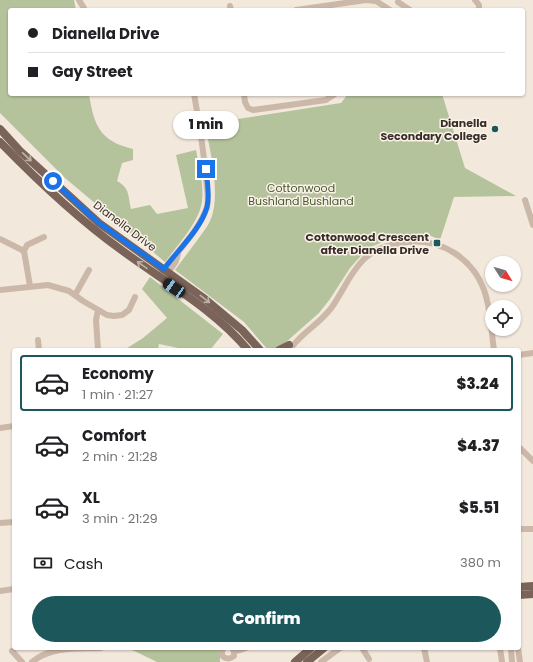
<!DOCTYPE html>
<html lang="en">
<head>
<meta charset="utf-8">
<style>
	:root { --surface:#fff; --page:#f6f6f6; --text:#202124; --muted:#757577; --line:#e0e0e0; --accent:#1c575b }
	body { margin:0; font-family:Poppins,sans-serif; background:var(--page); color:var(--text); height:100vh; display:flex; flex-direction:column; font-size:15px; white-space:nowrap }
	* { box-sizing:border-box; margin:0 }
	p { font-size:13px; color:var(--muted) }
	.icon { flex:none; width:22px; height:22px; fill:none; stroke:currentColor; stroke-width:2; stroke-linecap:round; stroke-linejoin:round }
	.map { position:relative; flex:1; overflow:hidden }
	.sheet { position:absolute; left:12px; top:348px; width:509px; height:302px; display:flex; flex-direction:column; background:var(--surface); border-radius:4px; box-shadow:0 1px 3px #0004 }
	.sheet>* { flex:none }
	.hud { position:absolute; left:8px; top:8px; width:517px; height:88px; border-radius:4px; box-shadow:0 1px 3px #0004; display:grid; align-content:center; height:88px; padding:0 20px; background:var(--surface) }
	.needle { width:26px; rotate:127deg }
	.buttons { position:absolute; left:485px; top:256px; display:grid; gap:8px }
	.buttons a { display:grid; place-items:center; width:36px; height:36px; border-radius:50%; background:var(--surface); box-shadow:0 1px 3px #0004; font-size:20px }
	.end { position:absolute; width:18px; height:18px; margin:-9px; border:5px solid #1a73e8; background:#fff; box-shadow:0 0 0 2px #fff }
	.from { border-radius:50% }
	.bubble { position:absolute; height:28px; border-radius:14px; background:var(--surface); box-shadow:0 1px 3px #0004; font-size:13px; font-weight:800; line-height:28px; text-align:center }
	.car { position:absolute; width:12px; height:24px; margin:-12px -6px; border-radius:5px; box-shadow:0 0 3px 1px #0007; background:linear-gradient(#222 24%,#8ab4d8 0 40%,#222 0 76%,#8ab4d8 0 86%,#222 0) }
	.hud b { display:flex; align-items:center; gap:14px; height:38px; font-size:15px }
	.hud b+b { border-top:1px solid var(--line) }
	.hud i { width:10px; height:10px; background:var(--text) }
	ul { padding:7px 0 0; list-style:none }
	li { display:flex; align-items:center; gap:12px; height:56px; margin:0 8px 6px; padding:0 12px; border:2px solid transparent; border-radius:4px }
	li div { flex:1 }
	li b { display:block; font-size:15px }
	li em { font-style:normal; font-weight:800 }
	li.current { border-color:var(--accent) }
	li>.icon { width:36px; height:36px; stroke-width:1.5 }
	.pay { display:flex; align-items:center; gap:10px; height:44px; padding:0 20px; font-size:15px }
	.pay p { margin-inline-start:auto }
	.cta { display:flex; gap:8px; margin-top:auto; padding:8px 20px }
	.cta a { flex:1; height:46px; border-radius:24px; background:var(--accent); color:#fff; font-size:16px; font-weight:800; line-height:46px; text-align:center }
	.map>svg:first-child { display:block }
	.green { fill:#b5c39c }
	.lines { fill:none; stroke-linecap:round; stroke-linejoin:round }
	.minor { stroke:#ccb8a8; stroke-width:6 }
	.major { stroke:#7a6459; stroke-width:8 }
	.oneway { stroke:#c0b2a8 }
	.route { stroke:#1a73e8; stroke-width:5 }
	.poi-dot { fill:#1c575b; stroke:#faf2e9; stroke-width:1.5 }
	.labels { text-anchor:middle; stroke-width:3; stroke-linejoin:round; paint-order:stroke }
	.poi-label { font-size:11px; font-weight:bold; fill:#382d28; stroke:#faf2e9; text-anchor:end }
	.park-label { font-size:11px; fill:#47572b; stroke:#faf2e9 }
	.street-label { font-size:11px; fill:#382d28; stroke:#faf2e9 }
</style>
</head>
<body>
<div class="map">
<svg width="533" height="662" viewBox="0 0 533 662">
	<rect width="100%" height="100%" fill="#f3e8dc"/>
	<g class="green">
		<path d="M0,0H74L76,10H10V94H89C92,112 95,131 112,141C118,145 126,147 133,149V160L122,163L117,181C130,188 128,196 131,209L150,205L157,214L188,208L176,155L196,150C199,167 204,185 202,202C199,222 177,246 165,262L65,178L0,113Z"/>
		<path d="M348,94H442L465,168L516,196L454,197L440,240L429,235L388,240L368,248L350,268L330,299L319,313L277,350H268L244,322L175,270C186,255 198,240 208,225C223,200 210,151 205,124L341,103Z"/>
		<path d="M150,277L223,334L210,350H188L159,344L158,350H124L143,338L167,318L142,289Z"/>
		<path d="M128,648H220V662H157Z"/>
	</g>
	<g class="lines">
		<g class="minor">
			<path d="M79,0L85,10"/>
			<path d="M475,0L479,5V10"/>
			<path d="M398,2L410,10"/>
			<path d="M230,6L231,10"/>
			<path d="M296,10L366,0L376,1L390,10"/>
			<path d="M244,94L245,102L248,108L253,110L326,100L335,94"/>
			<path d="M525,200L533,225"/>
			<path d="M0,239L24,251"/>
			<path d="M24,251L30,286"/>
			<path d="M24,251L27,245L44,237"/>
			<path d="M161,273C176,253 199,231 207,207C209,199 207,188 206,180C204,151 199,122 194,94"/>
			<path d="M166,276L176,261L178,254"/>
			<path d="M0,290L48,285L69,291L83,301L107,315L114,316L122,315L129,310L135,297"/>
			<path d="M75,295L89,270"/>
			<path d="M98,310L96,320L98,350"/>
			<path d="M38,340L39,350"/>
			<path d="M289,350C292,347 294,344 297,341C308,329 322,321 332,307C343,291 350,273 364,259C377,247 391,244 408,242C441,238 473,259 484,290C491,309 491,330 494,350"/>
			<path d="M519,355L533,353"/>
			<path d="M0,428L14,426"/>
			<path d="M519,447L533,461"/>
			<path d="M0,523L14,522"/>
			<path d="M519,529H533"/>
			<path d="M0,591L14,589"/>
			<path d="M224,648C217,656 228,662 234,656V651L232,648"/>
			<path d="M362,648L369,659"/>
			<path d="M424,648L427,662"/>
			<path d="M500,648L502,662"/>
			<path d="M511,648L512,662"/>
			<path d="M518,648L520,662"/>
			<path d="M12,651L22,662"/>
			<path d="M234,651L240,650L246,648"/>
			<path d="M32,662C51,646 78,649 101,648"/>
			<path d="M321,662L340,648"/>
		</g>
		<g class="major">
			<path d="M0,129L20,151L99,223L205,299L242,330L260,350"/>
			<path d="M0,142C37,180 77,218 120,249C163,281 213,308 248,350"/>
			<path d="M279,350L289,345"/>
			<path d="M519,587L533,586"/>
			<path d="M519,595L533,594"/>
			<path d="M295,662L311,648"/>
			<path d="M307,662L324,648"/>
		</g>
	</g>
	<defs><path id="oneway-shaft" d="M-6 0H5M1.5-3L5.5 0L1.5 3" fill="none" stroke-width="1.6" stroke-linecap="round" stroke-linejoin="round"/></defs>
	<g class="oneway">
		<use href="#oneway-shaft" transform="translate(27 157) rotate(43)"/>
		<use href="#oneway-shaft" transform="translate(142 265) rotate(-145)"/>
		<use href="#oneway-shaft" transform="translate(205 299) rotate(38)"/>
	</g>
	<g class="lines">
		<path class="route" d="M53,181L99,223L164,269C177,251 201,229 207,207C210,195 207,180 206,169"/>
	</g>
	<g class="poi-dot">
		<circle cx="495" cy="129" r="4"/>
		<rect x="433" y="239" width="8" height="8" rx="2"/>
	</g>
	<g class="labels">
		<g class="poi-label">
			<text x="487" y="127">Dianella<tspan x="487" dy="13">Secondary College</tspan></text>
			<text x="429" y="241">Cottonwood Crescent<tspan x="429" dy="13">after Dianella Drive</tspan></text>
		</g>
		<g class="park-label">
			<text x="301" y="192">Cottonwood<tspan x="301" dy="13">Bushland Bushland</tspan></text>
		</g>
		<g class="street-label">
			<text transform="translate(125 226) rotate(37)" y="4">Dianella Drive</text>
		</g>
	</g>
</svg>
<div class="buttons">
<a><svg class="needle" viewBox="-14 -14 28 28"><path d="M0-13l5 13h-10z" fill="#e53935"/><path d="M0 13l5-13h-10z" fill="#757577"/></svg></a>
<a><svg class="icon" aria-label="locate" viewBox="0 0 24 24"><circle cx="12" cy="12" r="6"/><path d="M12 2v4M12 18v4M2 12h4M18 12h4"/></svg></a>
</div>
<i class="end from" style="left:53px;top:181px"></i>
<i class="end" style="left:206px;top:169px"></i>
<div class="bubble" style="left:173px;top:111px;width:66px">1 min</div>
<i class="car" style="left:174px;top:288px;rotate:304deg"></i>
<div class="hud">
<b><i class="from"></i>Dianella Drive</b>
<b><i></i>Gay Street</b>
</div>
<section class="sheet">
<ul>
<li class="current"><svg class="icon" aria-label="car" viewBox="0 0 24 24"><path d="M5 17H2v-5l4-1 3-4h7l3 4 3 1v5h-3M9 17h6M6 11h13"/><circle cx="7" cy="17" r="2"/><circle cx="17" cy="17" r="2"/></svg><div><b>Economy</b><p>1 min · 21:27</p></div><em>$3.24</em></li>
<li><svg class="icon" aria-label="car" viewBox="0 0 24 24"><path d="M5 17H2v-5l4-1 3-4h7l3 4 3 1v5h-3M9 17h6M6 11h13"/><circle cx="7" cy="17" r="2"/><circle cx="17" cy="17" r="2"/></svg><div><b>Comfort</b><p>2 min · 21:28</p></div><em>$4.37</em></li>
<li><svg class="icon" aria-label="car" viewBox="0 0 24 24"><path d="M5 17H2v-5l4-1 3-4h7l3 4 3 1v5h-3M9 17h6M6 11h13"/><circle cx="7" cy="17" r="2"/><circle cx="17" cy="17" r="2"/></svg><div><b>XL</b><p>3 min · 21:29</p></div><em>$5.51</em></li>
</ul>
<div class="pay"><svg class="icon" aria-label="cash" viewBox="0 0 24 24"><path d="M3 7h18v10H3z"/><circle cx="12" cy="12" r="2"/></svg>Cash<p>380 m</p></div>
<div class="cta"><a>Confirm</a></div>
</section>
</div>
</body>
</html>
